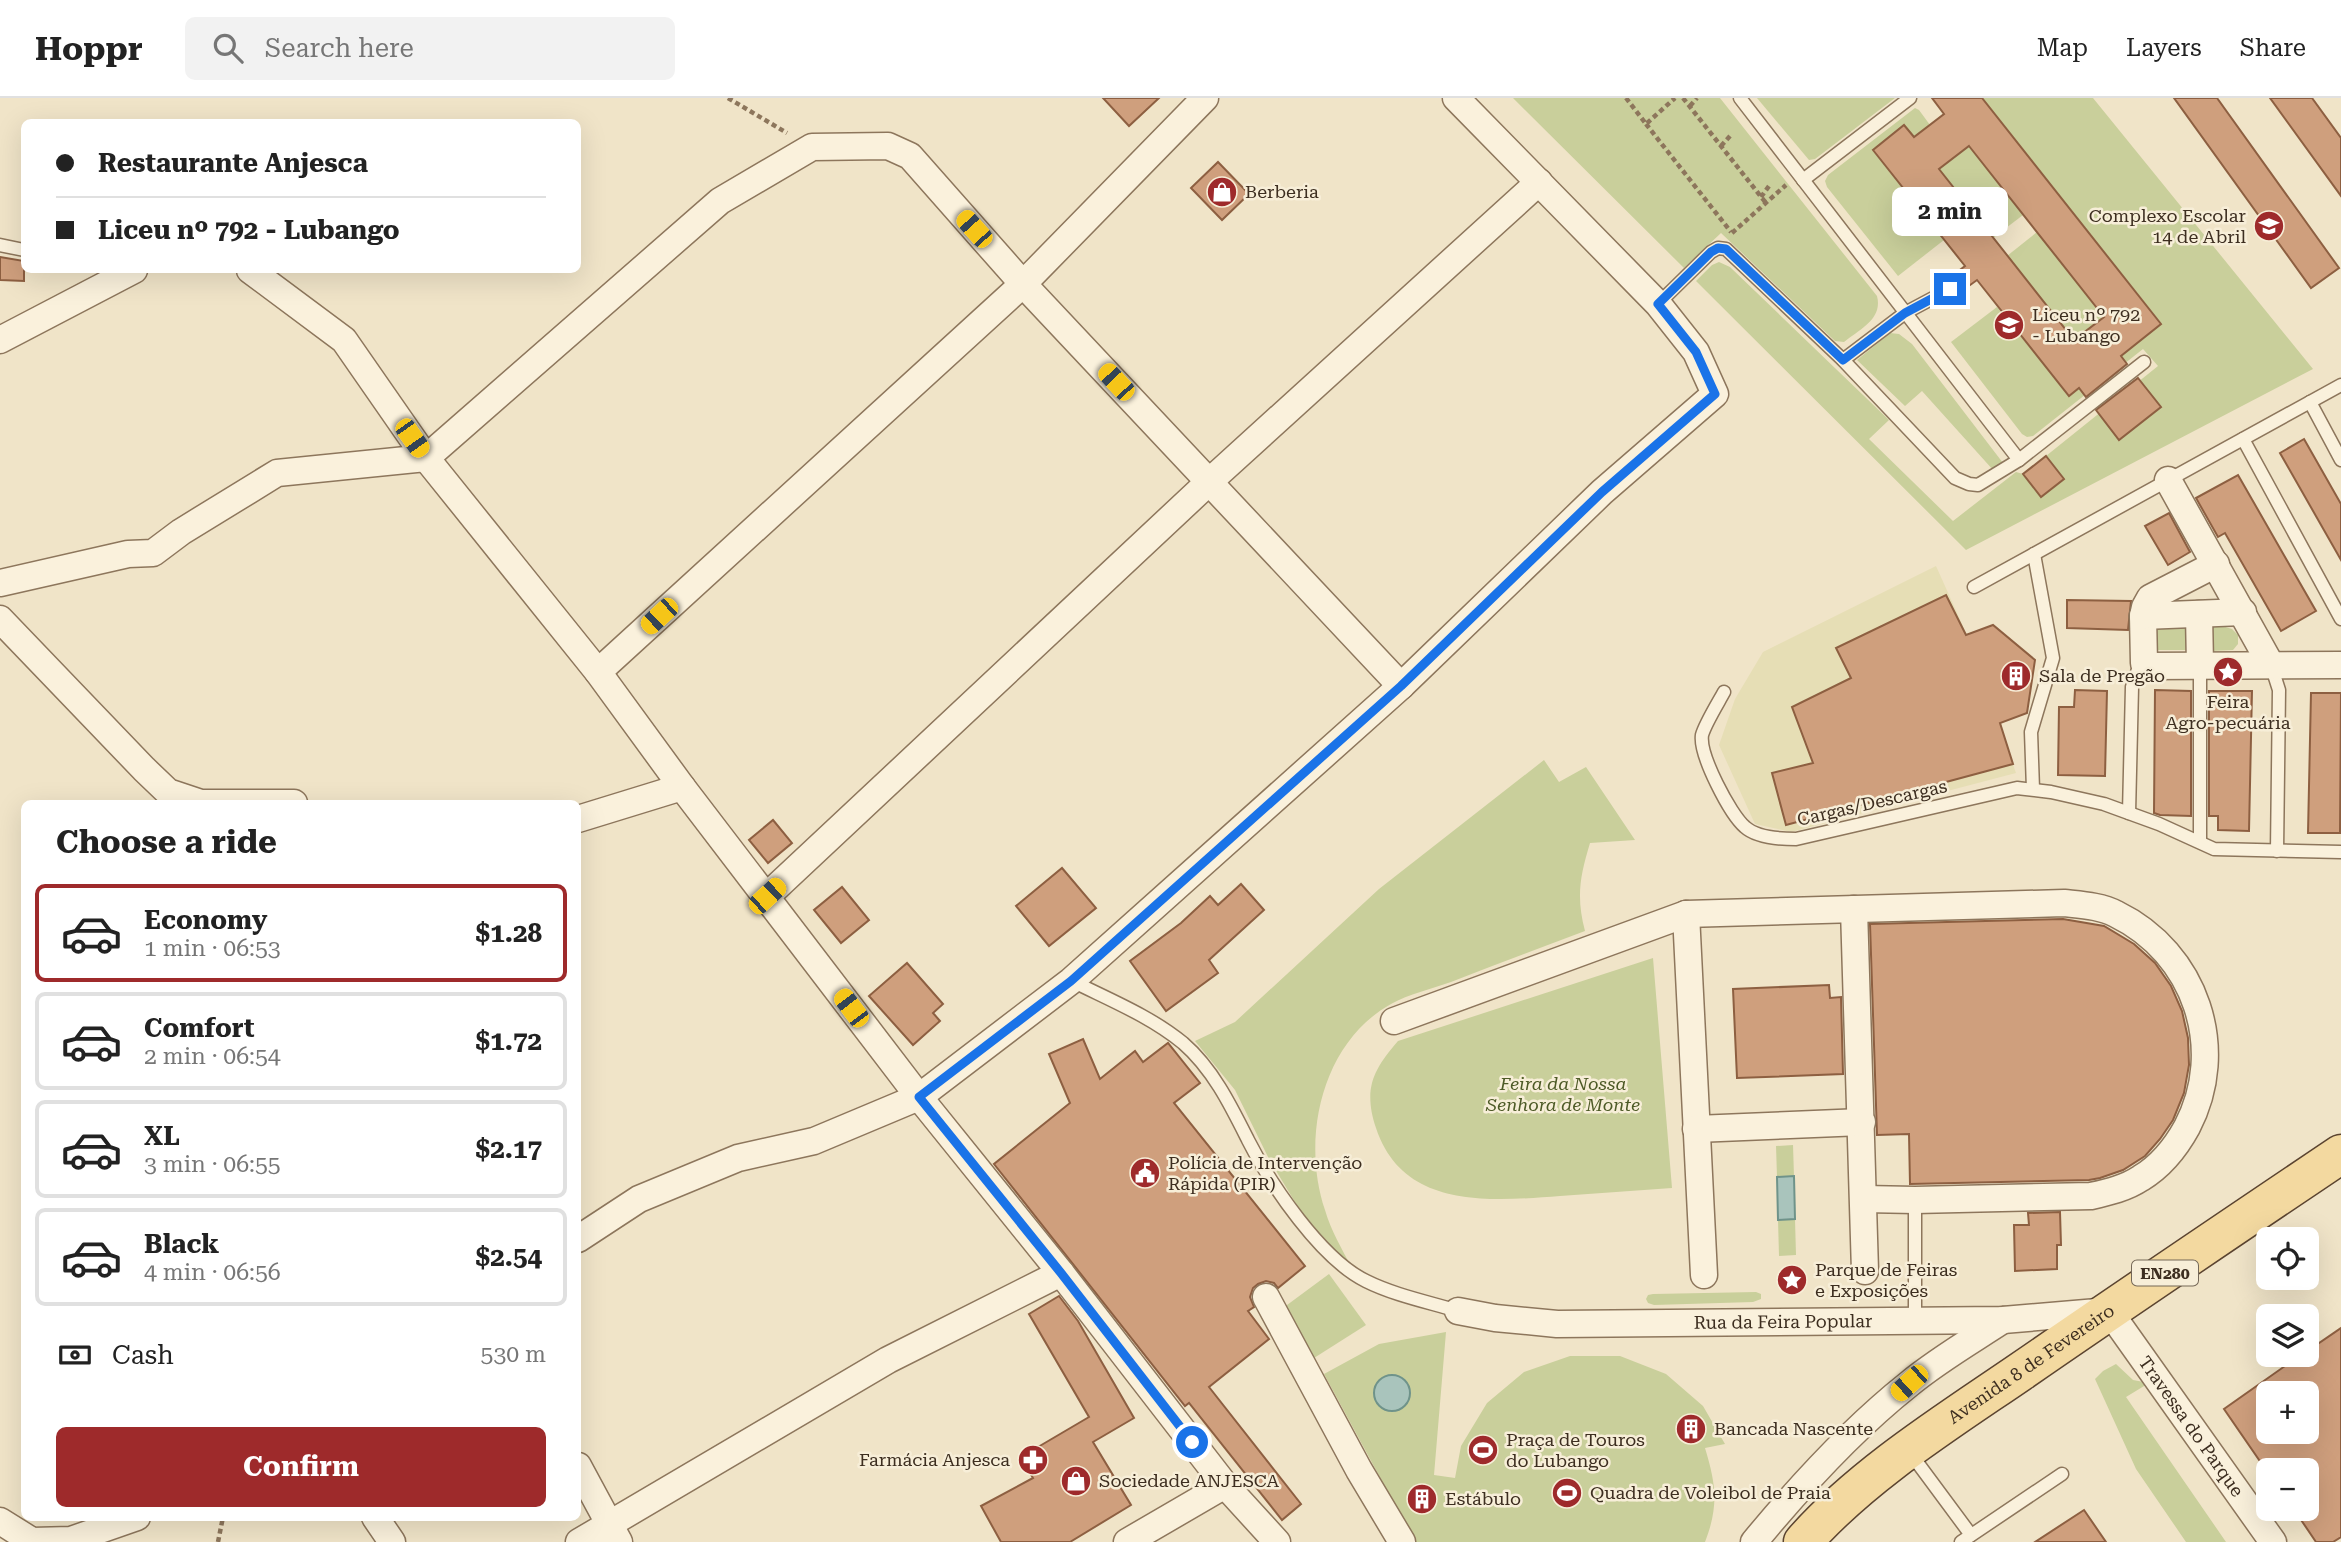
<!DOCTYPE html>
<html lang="en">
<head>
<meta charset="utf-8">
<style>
	:root { --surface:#fff; --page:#f2f2f2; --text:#222; --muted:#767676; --line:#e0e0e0; --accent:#9e2a2b }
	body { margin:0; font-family:"Roboto Serif",serif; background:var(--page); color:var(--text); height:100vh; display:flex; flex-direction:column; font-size:26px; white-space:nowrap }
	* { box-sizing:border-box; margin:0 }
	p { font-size:23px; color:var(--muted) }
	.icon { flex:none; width:38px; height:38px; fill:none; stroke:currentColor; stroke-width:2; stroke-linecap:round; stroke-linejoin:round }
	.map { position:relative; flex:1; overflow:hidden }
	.panel { position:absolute; left:21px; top:702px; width:560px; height:721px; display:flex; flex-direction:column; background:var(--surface); border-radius:10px; box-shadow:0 7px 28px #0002 }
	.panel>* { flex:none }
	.guide { position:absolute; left:21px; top:21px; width:560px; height:154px; border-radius:10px; box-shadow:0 7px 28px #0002; display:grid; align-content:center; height:154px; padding:0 35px; background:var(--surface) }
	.buttons { position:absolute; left:2256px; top:1129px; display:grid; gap:14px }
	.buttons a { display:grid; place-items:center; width:63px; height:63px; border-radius:10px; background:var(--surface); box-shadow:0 7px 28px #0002; font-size:35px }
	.end { position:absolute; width:32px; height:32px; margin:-16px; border:9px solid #1a73e8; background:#fff; box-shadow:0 0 0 4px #fff }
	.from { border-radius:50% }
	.bubble { position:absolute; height:49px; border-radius:10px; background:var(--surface); box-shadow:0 7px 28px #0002; font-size:23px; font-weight:700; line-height:49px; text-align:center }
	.car { position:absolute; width:21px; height:42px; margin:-21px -10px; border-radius:9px; box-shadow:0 0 5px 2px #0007; background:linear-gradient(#f5c518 24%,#345 0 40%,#f5c518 0 76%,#345 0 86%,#f5c518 0) }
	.guide b { display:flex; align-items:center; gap:24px; height:66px; font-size:26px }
	.guide b+b { border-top:2px solid var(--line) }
	.guide i { width:18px; height:18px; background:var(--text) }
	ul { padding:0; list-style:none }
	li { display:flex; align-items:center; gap:21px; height:98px; margin:0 14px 10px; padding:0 21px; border:4px solid var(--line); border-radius:10px }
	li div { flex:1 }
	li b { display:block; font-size:26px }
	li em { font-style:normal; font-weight:700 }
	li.selected { border-color:var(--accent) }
	li>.icon { width:63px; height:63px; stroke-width:1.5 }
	h2 { padding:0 35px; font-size:32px; line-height:84px }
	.pay { display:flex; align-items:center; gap:18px; height:77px; padding:0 35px; font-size:26px }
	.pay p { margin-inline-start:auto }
	.button { display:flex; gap:14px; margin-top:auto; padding:14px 35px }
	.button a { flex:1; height:80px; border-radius:10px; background:var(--accent); color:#fff; font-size:28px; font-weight:700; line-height:80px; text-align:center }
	header { display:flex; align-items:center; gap:42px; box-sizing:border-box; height:98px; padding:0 35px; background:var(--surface); border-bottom:2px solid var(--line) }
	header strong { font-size:33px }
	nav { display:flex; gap:38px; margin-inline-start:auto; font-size:24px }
	.search { width:490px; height:63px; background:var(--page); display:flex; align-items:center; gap:18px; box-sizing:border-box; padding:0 24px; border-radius:10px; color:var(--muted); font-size:26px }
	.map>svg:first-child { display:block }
	.farmland { fill:#e6deb5 }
	.green { fill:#c9cf9b; fill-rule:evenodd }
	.water { fill:#a9c4bc; stroke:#6f938a; stroke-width:2 }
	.building { fill:#cf9f7d; stroke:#8d5f41; stroke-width:2; fill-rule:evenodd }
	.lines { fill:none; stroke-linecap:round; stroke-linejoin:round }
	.lane-casing { stroke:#8d765c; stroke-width:15 }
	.street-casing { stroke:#8d765c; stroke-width:29 }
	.primary-casing { stroke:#5b4430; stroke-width:41 }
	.path { stroke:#8d765c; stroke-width:4.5; stroke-dasharray:5 3.5; stroke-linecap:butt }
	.lane { stroke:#faf1dc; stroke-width:12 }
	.street { stroke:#faf1dc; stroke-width:26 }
	.primary { stroke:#f3d9a0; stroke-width:38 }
	.route { stroke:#1a73e8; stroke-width:9 }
	.labels { text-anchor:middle; stroke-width:5; stroke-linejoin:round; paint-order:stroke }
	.shield { fill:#f7eed8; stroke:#756857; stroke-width:2 }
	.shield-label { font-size:16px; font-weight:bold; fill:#3d2e20 }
	.poi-label { font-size:18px; fill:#3d2e20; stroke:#f7eed8; text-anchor:start }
	.street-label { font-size:18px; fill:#3d2e20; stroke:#f7eed8 }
	.park-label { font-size:18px; font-style:italic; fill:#4d5a26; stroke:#f7eed8 }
</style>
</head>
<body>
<header>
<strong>Hoppr</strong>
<div class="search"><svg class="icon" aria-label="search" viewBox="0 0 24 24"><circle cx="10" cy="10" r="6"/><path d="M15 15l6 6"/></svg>Search here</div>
<nav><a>Map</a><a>Layers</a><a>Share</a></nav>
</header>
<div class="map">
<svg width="2341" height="1444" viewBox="0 0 2341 1444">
	<rect width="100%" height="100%" fill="#f0e4c8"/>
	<path class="farmland" d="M1936,468L1967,537L2016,675L1791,734L1755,726L1719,647L1735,601L1763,554Z"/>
	<g class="green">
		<path d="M1513,0H1720L1877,198C1883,221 1860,231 1844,244L1835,243L1721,135L1684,170Z"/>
		<path d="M1757,0H1895L1815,61L1809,62Z"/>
		<path d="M1982,0H2093L2313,271L1966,452L1696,183L1712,167L1719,164L1730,169L1889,322L1869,341L1953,423L2016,374L2023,376L2041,399L2064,381L2046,358L2158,268L2143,251L2033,338L2027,339L2022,336L1951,244L1997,209L2069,298L2161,225ZM2143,287L2160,309L2102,319Z"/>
		<path d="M1915,10L1919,12L1930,27L1914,39L1904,27L1873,52L1944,142L1898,178L1827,89L1825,83L1828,77Z"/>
		<path d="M1969,48L2023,117L1993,140L1939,71Z"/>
		<path d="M2037,134L2104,219L2074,242L2007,158Z"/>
		<path d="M1890,235L1899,236L1912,246L2003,365L1994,373L1922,293L1905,308L1857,262Z"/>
		<rect x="2153" y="527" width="33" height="25"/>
		<path d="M2222,528L2232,531L2238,537V546L2233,552L2209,553V529Z"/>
		<path d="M1544,662L1559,684L1586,669L1635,742L1590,745C1580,778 1576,799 1585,833C1540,850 1495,867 1451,884C1431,891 1409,896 1391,906C1321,945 1301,1041 1325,1112C1331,1133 1342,1151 1352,1170L1304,1119L1269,1061L1235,992L1195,943L1235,924L1379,791Z"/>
		<path d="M1653,860L1672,1090C1635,1093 1597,1095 1560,1098C1491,1103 1403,1112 1376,1030C1363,991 1373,972 1398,943Z"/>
		<path d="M1793,1047L1794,1078L1777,1079L1776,1048Z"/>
		<path d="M1795,1121L1796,1157L1779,1158L1778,1122Z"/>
		<path d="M1329,1176L1366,1227L1314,1260L1283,1210Z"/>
		<path d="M1756,1194L1761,1196V1201L1753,1204L1654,1207L1648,1205L1646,1201L1648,1197L1653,1196Z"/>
		<path d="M1446,1234L1434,1377L1455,1380L1461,1348L1487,1305L1524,1274L1570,1258H1620L1666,1276L1703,1308L1725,1346L1705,1350C1716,1386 1719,1408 1705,1444H1415L1324,1276L1379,1246Z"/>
		<path d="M2116,1266L2133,1282L2149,1285L2126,1299L2226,1444H2186L2136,1371L2095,1281L2103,1273Z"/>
	</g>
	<g class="water">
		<path d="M1794,1078L1795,1121L1778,1122L1777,1079Z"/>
		<circle cx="1392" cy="1295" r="18"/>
	</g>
	<g class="building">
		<path d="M1103,0H1159L1129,28Z"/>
		<path d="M1932,0H1982L2161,226L2121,258L2127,266L2086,299L2079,290L2069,298L1977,182L1955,198L1959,192L1957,186L1951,182L1944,184L1965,168L1873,52L1904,27L1914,39L1944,16ZM1969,48L2104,219L2074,242L1939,71Z"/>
		<path d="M2174,0H2217L2339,170L2311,190Z"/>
		<path d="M2270,0H2312L2341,40V98Z"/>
		<path d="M1218,64L1249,96L1222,122L1191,90Z"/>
		<path d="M0,159L24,163V183L0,182Z"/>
		<path d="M2138,280L2161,309L2119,342L2096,312Z"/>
		<path d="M2304,341L2341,406V462L2280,355Z"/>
		<path d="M2046,358L2064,381L2041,399L2023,376Z"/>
		<path d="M2238,377L2316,513L2281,533L2225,435L2218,439L2196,400Z"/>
		<path d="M2169,415L2190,454L2168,467L2145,428Z"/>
		<path d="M1946,497L1966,537L1993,527L2035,562L2027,615L2000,625L2013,666L1786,727L1772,675L1813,665L1792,609L1851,580L1836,550Z"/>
		<path d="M2067,502L2131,503L2128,532L2067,530Z"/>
		<path d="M2075,592L2107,593L2105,678L2058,677L2059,609H2074Z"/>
		<path d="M2155,592L2191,593V718L2160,717L2154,715Z"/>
		<path d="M2209,593H2252L2249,733L2218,732V718H2209Z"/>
		<path d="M2311,595H2341L2340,735H2308Z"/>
		<path d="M773,722L792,745L768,765L749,742Z"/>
		<path d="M1062,770L1096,810L1049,848L1016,808Z"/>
		<path d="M1241,786L1264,812L1209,862L1218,875L1166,913L1130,863L1181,825L1210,798L1218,807Z"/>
		<path d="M842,789L869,822L841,845L814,812Z"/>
		<path d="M2063,821L2104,828L2134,846L2155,865L2171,888L2182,913L2188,940L2189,967L2184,995L2173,1022L2160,1041L2145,1058L2123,1072L2100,1080L2089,1082L1910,1086L1909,1036L1877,1037L1870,826Z"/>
		<path d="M907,865L943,906L933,915L940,923L913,947L869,898Z"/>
		<path d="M1829,887L1830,900L1841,899L1843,976L1737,980L1733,891Z"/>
		<path d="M1083,941L1100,981L1135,953L1143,964L1168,945L1200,985L1174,1005L1305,1168L1278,1190L1274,1185L1266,1183L1258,1186L1253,1190L1250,1199L1254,1209L1248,1213L1269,1241L1209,1289L1301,1406L1282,1422L1189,1305L1185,1308L994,1066L1070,1005L1049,956Z"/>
		<path d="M2060,1114L2061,1147H2057V1171L2015,1173L2014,1127H2029L2028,1115Z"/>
		<path d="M1059,1198L1078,1223L1134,1320L1093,1344L1131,1407L1070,1444H1001L981,1408L1033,1380L1021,1359L1089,1319L1029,1216Z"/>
		<path d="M2341,1230V1439L2333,1444H2316L2293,1410H2306V1372H2266L2224,1311L2302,1256H2306V1254ZM2268,1295H2306V1334H2268Z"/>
		<path d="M2084,1412L2106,1444H2035Z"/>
	</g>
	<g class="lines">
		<g class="lane-casing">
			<g id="lane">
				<path d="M1740,0L2019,362"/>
				<path d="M1803,82L1910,0"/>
				<path d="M0,147L24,152"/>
				<path d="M1658,206L1711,154L1718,150L1726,151L1843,262L1955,380L1969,386L1978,387L2019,362L2144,264"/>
				<path d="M1843,262L1905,215L1950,191"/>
				<path d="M2310,304L2341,362"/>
				<path d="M2243,341L2341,521"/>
				<path d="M1974,489L2341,287"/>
				<path d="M2200,567V744"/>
				<path d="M2271,567L2279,592L2277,753"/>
				<path d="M1724,594C1718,605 1705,626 1702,637C1699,657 1730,716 1745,729C1757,740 1780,741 1796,741L2017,690L2051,694L2104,706L2159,726L2214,751L2341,754"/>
				<path d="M2033,691L2031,634L2053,560L2034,456"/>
				<path d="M2129,715L2132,589L2142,560"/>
				<path d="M1072,883C1110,902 1150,918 1183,945C1213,971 1231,1008 1248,1042C1271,1087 1321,1161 1366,1183C1394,1197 1428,1204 1458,1213"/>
				<path d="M1915,1102V1221"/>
				<path d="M1911,1356L1971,1437"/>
				<path d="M1961,1444L2062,1376"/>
			</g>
		</g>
		<g class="street-casing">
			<g id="street">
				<path d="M250,172L344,242L426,360L598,574L682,689L919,999L1061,1175L1225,1387L1277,1444"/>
				<path d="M0,242L134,172"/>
				<path d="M2168,382L2271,567"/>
				<path d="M0,485L128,456L153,455L181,434L277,375L426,360L720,103L812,49L888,48L910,58L1023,186L1401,588"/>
				<path d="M2243,514L2143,518L2144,565L2150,568L2341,567"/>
				<path d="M2199,516L2200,567"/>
				<path d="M2143,518L2145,509L2150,500L2216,466"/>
				<path d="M0,521L144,671L168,694L201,705H294"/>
				<path d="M598,574L1023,186L1205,0"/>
				<path d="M578,721L682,689"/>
				<path d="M767,798L1210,383L1539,84"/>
				<path d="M1854,811L1865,1173"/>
				<path d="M1686,816L1704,1177"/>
				<path d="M1394,923L1686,816L2064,805C2082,807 2101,808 2116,816C2196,855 2228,951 2187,1029C2176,1049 2161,1068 2141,1080C2126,1090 2109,1094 2091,1098L1915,1102L1864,1101"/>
				<path d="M1696,1031L1862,1024"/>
				<path d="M578,1141L639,1101L738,1060L814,1043L919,999L1071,883L1401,588L1602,394L1715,296L1696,254L1658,206L1456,0"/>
				<path d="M1266,1199L1359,1372L1402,1444"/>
				<path id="s1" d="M1458,1213L1495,1220L1557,1226L2003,1222L2109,1213L2273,1444"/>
				<path d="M578,1368L619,1444"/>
				<path d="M375,1419L392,1444"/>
				<path d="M0,1423L32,1443L71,1442L137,1419"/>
				<path d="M579,1444L888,1262L1061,1175"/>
				<path d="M1127,1444L1225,1387"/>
				<path d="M1754,1444C1801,1387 1851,1332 1909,1286C1938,1262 1971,1243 2003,1222"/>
			</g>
		</g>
		<g class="primary-casing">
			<g id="primary">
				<path id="s2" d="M1803,1444C1862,1377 1947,1324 2020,1274C2127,1200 2234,1128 2341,1056"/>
			</g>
		</g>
		<g class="path">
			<path d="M728,0L787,35"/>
			<path d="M1626,0L1646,26L1675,0"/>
			<path d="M1683,0L1766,105"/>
			<path d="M1690,8L1697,0"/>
			<path d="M1646,26L1731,134"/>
			<path d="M1721,48L1730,38"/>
			<path d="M1761,99L1769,88"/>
			<path d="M1732,135L1786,87"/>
			<path d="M218,1444L223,1419"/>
		</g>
		<use href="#lane" class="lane"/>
		<use href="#street" class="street"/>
		<use href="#primary" class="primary"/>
	</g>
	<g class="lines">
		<path class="route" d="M1192,1344L1061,1175L919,999L1071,883L1401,588L1602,394L1715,296L1696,254L1658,206L1711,154L1718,150L1726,151L1843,262L1905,215L1950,191"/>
	</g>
	<defs>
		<g id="shop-disc" transform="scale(1.575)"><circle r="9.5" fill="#9e2a2b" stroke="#f7eed8"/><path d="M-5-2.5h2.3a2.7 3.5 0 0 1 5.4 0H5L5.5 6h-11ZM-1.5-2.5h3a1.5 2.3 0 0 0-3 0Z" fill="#fff"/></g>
		<g id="school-disc" transform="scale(1.575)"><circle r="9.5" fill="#9e2a2b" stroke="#f7eed8"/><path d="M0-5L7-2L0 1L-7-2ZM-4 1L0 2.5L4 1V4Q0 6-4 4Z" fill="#fff"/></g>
		<g id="sight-disc" transform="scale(1.575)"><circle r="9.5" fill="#9e2a2b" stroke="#f7eed8"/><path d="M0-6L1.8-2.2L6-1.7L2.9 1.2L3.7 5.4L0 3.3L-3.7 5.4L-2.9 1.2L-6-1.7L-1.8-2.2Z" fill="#fff"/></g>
		<g id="building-disc" transform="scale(1.575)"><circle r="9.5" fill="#9e2a2b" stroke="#f7eed8"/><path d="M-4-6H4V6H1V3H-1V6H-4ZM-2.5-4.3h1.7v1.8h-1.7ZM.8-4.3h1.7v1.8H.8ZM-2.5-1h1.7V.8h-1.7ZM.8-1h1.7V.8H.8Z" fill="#fff"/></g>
		<g id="civic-disc" transform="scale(1.575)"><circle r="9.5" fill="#9e2a2b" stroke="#f7eed8"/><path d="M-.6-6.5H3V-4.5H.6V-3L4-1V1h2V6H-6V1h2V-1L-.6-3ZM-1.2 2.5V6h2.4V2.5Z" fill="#fff"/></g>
		<g id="stadium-disc" transform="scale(1.575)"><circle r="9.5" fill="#9e2a2b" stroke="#f7eed8"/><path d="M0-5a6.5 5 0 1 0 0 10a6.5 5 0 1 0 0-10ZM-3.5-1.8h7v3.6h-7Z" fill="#fff"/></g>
		<g id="pharmacy-disc" transform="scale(1.575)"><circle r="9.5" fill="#9e2a2b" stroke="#f7eed8"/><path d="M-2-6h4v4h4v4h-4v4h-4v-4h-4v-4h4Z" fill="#fff"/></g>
	</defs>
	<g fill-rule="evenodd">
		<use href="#shop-disc" x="1222" y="94"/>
		<use href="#school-disc" x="2269" y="128"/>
		<use href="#school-disc" x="2009" y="227"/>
		<use href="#sight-disc" x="2228" y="574"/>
		<use href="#building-disc" x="2016" y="578"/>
		<use href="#civic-disc" x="1145" y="1075"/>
		<use href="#sight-disc" x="1792" y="1182"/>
		<use href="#building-disc" x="1691" y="1331"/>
		<use href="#stadium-disc" x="1483" y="1352"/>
		<use href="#pharmacy-disc" x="1033" y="1362"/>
		<use href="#shop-disc" x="1076" y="1383"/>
		<use href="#stadium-disc" x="1567" y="1395"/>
		<use href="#building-disc" x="1422" y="1401"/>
	</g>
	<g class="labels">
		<rect class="shield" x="2132" y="1162.5" width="66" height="25" rx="5"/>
		<g class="shield-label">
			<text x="2165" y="1181">EN280</text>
		</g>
		<g class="poi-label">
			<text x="1245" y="100">Berberia</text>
			<text x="2246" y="124" text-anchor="end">Complexo Escolar<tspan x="2246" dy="21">14 de Abril</tspan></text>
			<text x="2032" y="223">Liceu nº 792<tspan x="2032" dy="21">- Lubango</tspan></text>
			<text x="2039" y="584">Sala de Pregão</text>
			<text x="2228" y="610" text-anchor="middle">Feira<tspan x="2228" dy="21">Agro-pecuária</tspan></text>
			<text x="1168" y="1071">Polícia de Intervenção<tspan x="1168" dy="21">Rápida (PIR)</tspan></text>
			<text x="1815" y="1178">Parque de Feiras<tspan x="1815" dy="21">e Exposições</tspan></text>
			<text x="1714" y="1337">Bancada Nascente</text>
			<text x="1506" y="1348">Praça de Touros<tspan x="1506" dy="21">do Lubango</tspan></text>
			<text x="1010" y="1368" text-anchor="end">Farmácia Anjesca</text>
			<text x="1099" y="1389">Sociedade ANJESCA</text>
			<text x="1590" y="1401">Quadra de Voleibol de Praia</text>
			<text x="1445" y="1407">Estábulo</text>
		</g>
		<g class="street-label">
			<text transform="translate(1872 705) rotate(-13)" y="6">Cargas/Descargas</text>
			<text dy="6" stroke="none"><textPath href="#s1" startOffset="326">Rua da Feira Popular</textPath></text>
			<text dy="6" stroke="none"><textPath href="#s2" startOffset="290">Avenida 8 de Fevereiro</textPath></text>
			<text dy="6" stroke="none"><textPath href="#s1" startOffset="794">Travessa do Parque</textPath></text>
		</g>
		<g class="park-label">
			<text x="1563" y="992">Feira da Nossa<tspan x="1563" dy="21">Senhora de Monte</tspan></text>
		</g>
	</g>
</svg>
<div class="buttons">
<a><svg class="icon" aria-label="locate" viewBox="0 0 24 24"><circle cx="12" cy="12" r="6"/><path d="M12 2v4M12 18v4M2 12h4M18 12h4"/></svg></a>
<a><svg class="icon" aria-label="layers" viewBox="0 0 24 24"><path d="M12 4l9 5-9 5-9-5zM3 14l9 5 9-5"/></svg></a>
<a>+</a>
<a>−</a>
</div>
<i class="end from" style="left:1192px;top:1344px"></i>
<i class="end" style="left:1950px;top:191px"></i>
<div class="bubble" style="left:1892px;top:89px;width:116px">2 min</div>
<i class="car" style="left:974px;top:131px;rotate:318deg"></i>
<i class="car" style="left:1116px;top:284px;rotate:317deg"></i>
<i class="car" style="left:412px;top:340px;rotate:145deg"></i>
<i class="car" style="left:659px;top:518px;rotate:227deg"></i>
<i class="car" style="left:767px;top:798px;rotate:47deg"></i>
<i class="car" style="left:851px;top:910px;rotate:323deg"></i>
<i class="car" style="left:1909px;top:1285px;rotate:228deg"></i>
<div class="guide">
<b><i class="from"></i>Restaurante Anjesca</b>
<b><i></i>Liceu nº 792 - Lubango</b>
</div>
<section class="panel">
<h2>Choose a ride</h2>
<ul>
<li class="selected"><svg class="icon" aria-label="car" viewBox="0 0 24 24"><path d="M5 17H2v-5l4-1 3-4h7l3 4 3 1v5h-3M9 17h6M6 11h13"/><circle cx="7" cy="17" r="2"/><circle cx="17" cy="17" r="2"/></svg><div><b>Economy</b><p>1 min · 06:53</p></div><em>$1.28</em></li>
<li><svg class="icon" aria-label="car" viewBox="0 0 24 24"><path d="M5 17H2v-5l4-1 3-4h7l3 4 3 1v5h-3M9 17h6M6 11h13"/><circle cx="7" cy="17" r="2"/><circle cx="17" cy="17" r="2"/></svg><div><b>Comfort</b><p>2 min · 06:54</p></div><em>$1.72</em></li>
<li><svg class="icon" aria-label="car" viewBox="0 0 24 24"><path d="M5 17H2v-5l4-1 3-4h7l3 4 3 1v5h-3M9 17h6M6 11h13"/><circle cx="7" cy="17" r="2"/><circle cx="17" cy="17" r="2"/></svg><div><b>XL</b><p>3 min · 06:55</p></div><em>$2.17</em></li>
<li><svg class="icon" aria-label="car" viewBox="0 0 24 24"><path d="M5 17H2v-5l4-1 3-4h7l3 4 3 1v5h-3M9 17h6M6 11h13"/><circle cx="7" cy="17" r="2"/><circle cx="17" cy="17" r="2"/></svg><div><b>Black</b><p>4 min · 06:56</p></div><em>$2.54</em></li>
</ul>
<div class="pay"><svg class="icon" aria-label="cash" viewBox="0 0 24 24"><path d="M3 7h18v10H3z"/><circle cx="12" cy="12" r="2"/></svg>Cash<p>530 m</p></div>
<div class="button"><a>Confirm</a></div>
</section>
</div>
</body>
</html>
